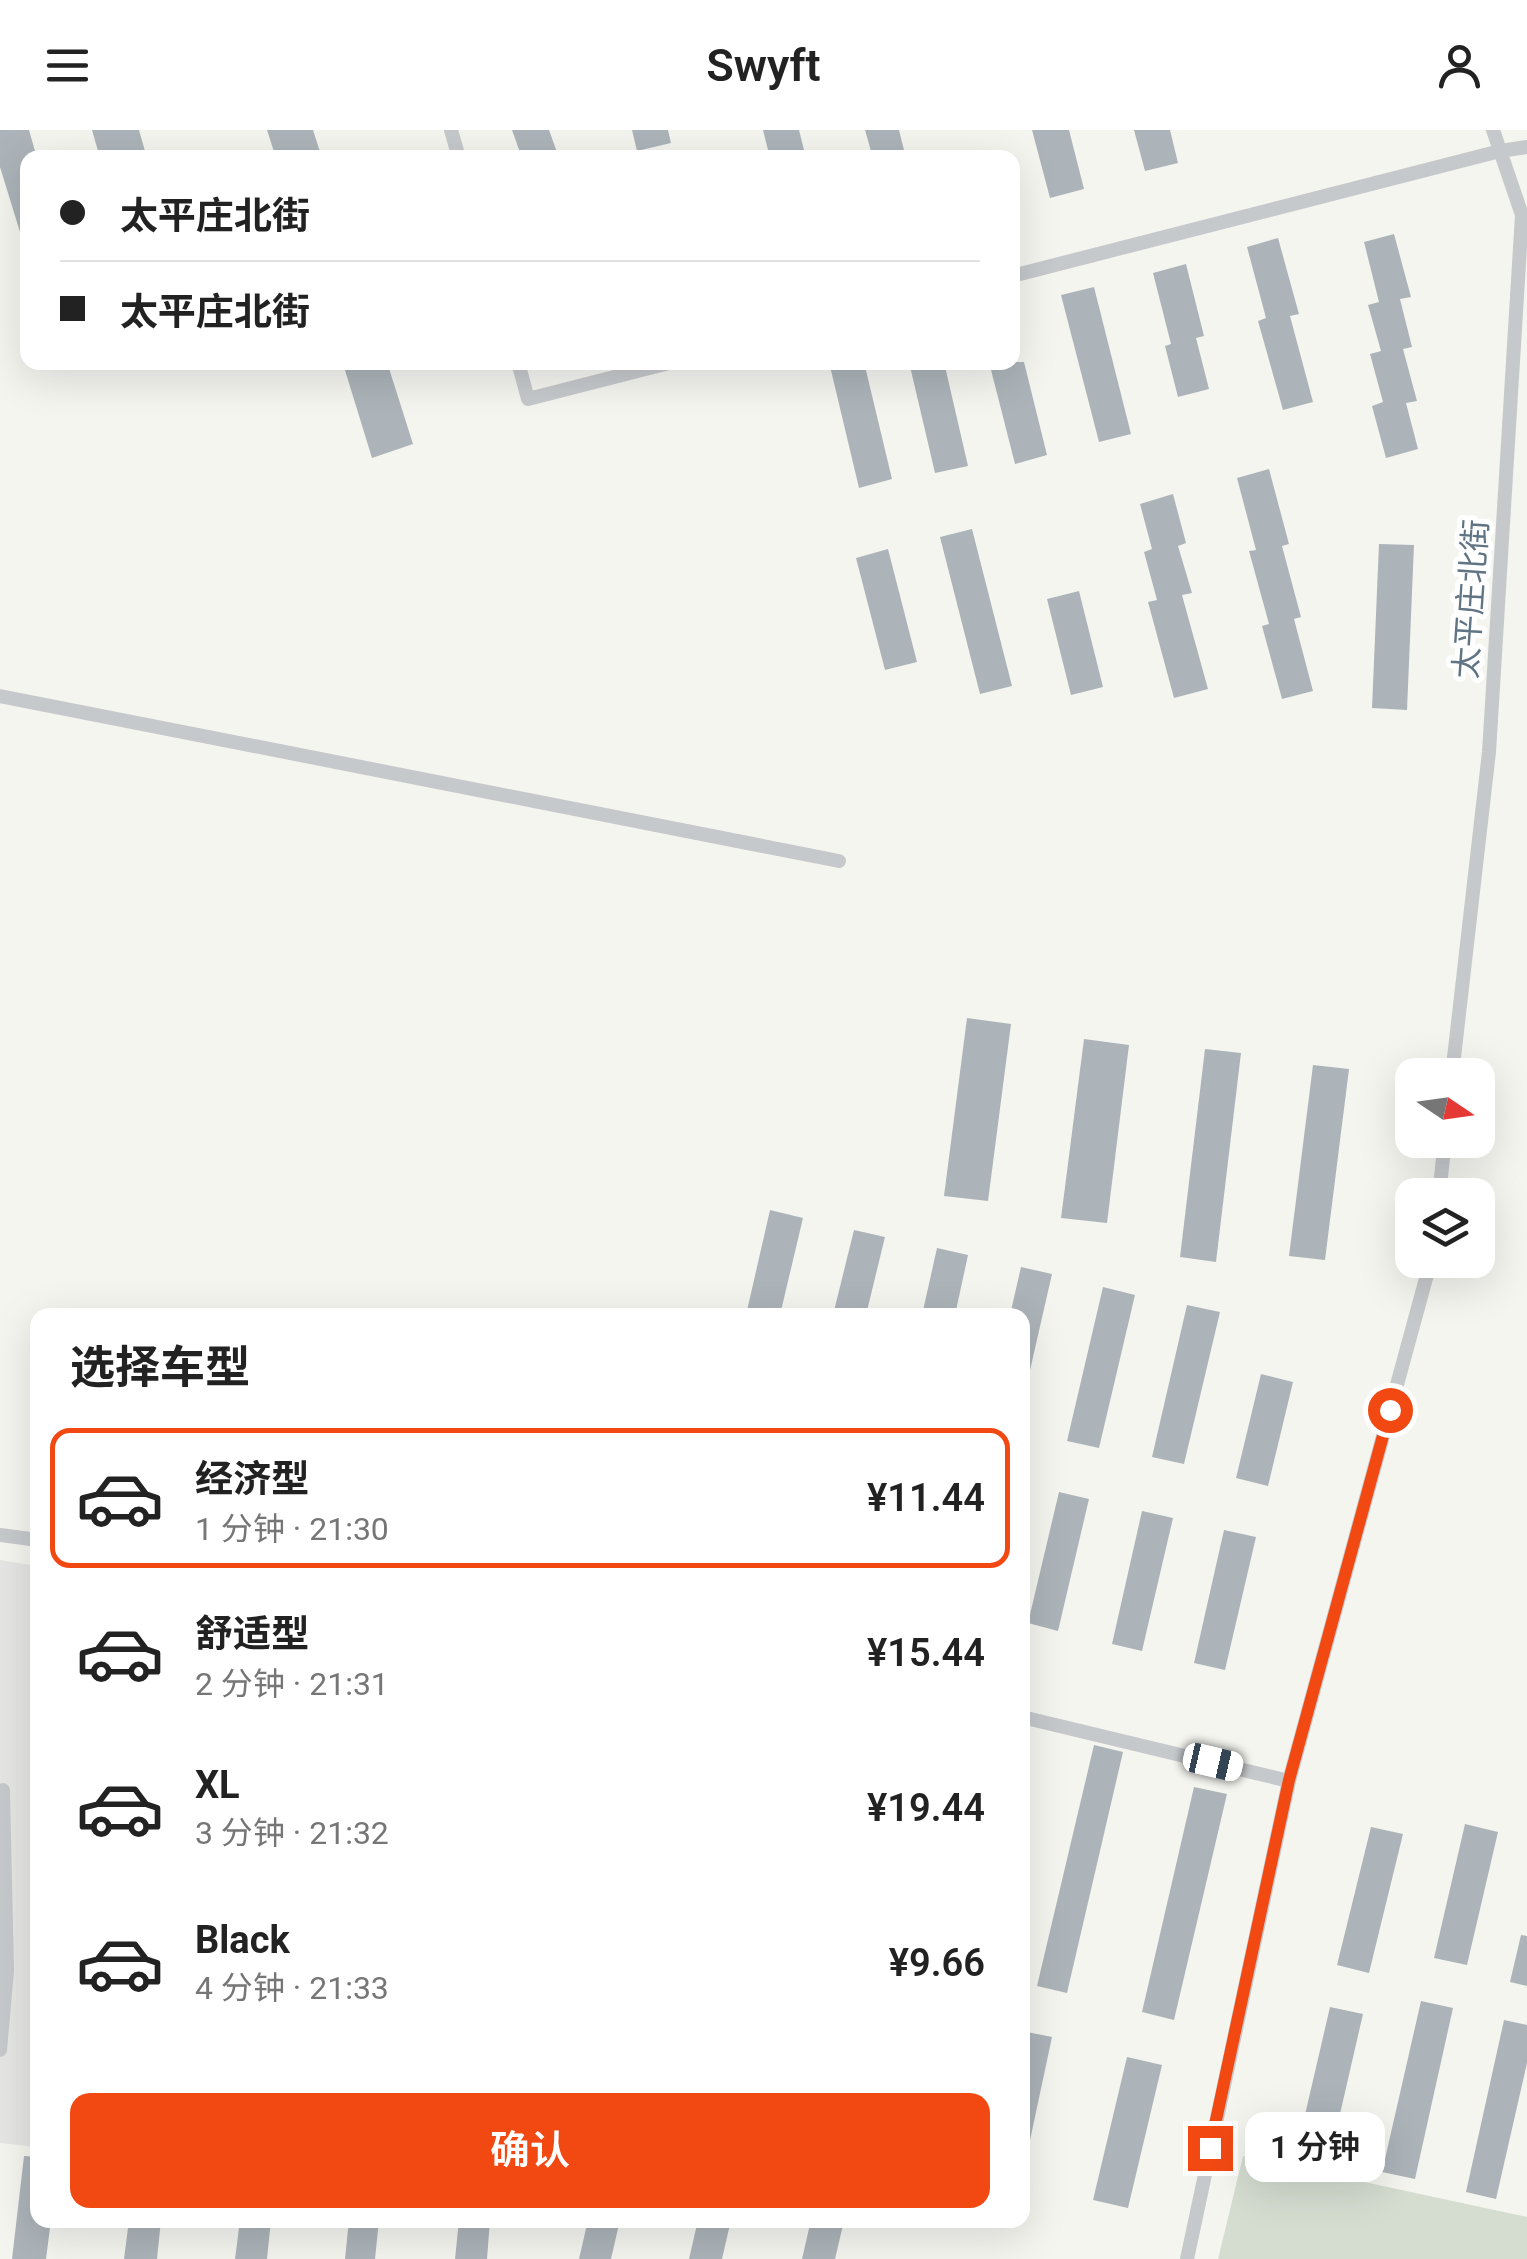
<!DOCTYPE html>
<html lang="zh">
<head>
<meta charset="utf-8">
<style>
	:root { --surface:#fff; --page:#f2f2f2; --text:#222; --muted:#767676; --line:#e0e0e0; --accent:#f24913 }
	body { margin:0; font-family:Roboto,"Noto Sans SC",sans-serif; background:var(--page); color:var(--text); height:100vh; display:flex; flex-direction:column; font-size:38px; white-space:nowrap }
	* { box-sizing:border-box; margin:0 }
	p { font-size:32px; color:var(--muted) }
	.icon { flex:none; width:55px; height:55px; fill:none; stroke:currentColor; stroke-width:2; stroke-linecap:round; stroke-linejoin:round }
	.map { position:relative; flex:1; overflow:hidden }
	.details { position:absolute; left:30px; top:1178px; width:1000px; height:920px; display:flex; flex-direction:column; background:var(--surface); border-radius:20px; box-shadow:0 10px 40px #0002 }
	.details>* { flex:none }
	.guide { position:absolute; left:20px; top:20px; width:1000px; height:220px; border-radius:20px; box-shadow:0 10px 40px #0002; display:grid; align-content:center; height:220px; padding:0 40px; background:var(--surface) }
	.needle { width:65px; rotate:103deg }
	.buttons { position:absolute; left:1395px; top:928px; display:grid; gap:20px }
	.buttons a { display:grid; place-items:center; width:100px; height:100px; border-radius:20px; background:var(--surface); box-shadow:0 10px 40px #0002; font-size:50px }
	.end { position:absolute; width:45px; height:45px; margin:-22px; border:12px solid #f24913; background:#fff; box-shadow:0 0 0 5px #fff }
	.from { border-radius:50% }
	.bubble { position:absolute; height:70px; border-radius:20px; background:var(--surface); box-shadow:0 10px 40px #0002; font-size:32px; font-weight:600; line-height:70px; text-align:center }
	.car { position:absolute; width:30px; height:60px; margin:-30px -15px; border-radius:12px; box-shadow:0 0 8px 2px #0007; background:linear-gradient(#fff 24%,#345 0 40%,#fff 0 76%,#345 0 86%,#fff 0) }
	.guide b { display:flex; align-items:center; gap:35px; height:95px; font-size:38px }
	.guide b+b { border-top:2px solid var(--line) }
	.guide i { width:25px; height:25px; background:var(--text) }
	ul { padding:0; list-style:none }
	li { display:flex; align-items:center; gap:30px; height:140px; margin:0 20px 15px; padding:0 20px; border:5px solid transparent; border-radius:20px }
	li div { flex:1 }
	li b { display:block; font-size:38px }
	li em { font-style:normal; font-weight:600 }
	li.active { border-color:var(--accent) }
	li>.icon { width:90px; height:90px; stroke-width:1.5 }
	h2 { padding:0 40px; font-size:45px; line-height:120px }
	.primary-button { display:flex; gap:20px; margin-top:auto; padding:20px 40px }
	.primary-button a { flex:1; height:115px; border-radius:20px; background:var(--accent); color:#fff; font-size:40px; font-weight:600; line-height:115px; text-align:center }
	header { display:flex; justify-content:space-between; align-items:center; height:130px; padding:0 40px; background:var(--surface); font-size:45px; font-weight:600 }
	.map>svg:first-child { display:block }
	.built { fill:#e5e6e4 }
	.green { fill:#d5ddd1 }
	.building { fill:#acb4b9 }
	.lines { fill:none; stroke-linecap:round; stroke-linejoin:round }
	.street { stroke:#c6c9cc; stroke-width:14 }
	.route { stroke:#f24913; stroke-width:12 }
	.labels { text-anchor:middle; stroke-width:10; stroke-linejoin:round; paint-order:stroke }
	.street-label { font-size:32px; fill:#617484; stroke:#fff }
</style>
</head>
<body>
<header><svg class="icon" aria-label="menu" viewBox="0 0 24 24"><path d="M4 6h16M4 12h16M4 18h16"/></svg>Swyft<svg class="icon" aria-label="person" viewBox="0 0 24 24"><circle cx="12" cy="8" r="4"/><path d="M4 21q1-7 8-7t8 7"/></svg></header>
<div class="map">
<svg width="1527" height="2129" viewBox="0 0 1527 2129">
	<rect width="100%" height="100%" fill="#f5f5f0"/>
	<path class="built" d="M0,1430L37,1436V2017L0,2013Z"/>
	<path class="green" d="M1243,2026L1527,2087V2129H1218Z"/>
	<g class="building">
		<path d="M0,0H29L37,28H28V114L24,115L0,37Z"/>
		<path d="M92,0H139L147,28H100Z"/>
		<path d="M267,0H313L322,28H276Z"/>
		<path d="M512,0H549L559,28H522Z"/>
		<path d="M632,0H668L671,13L637,21Z"/>
		<path d="M763,0H799L806,28H770Z"/>
		<path d="M865,0H899L906,28H873Z"/>
		<path d="M1032,0H1069L1084,59L1050,68Z"/>
		<path d="M1134,0H1170L1178,33L1145,41Z"/>
		<path d="M1394,104L1411,167L1400,169L1412,217L1403,219L1417,271L1406,273L1418,319L1386,328L1372,276L1383,272L1370,224L1381,221L1368,175L1379,172L1364,112Z"/>
		<path d="M1278,108L1299,184L1290,186L1313,272L1283,280L1258,191L1266,188L1247,117Z"/>
		<path d="M1186,134L1204,206L1196,208L1209,259L1178,267L1165,216L1171,214L1153,143Z"/>
		<path d="M1094,157L1131,304L1099,312L1061,165Z"/>
		<path d="M356,232H387L413,314L372,328L344,237Z"/>
		<path d="M829,232H864L892,349L859,358Z"/>
		<path d="M909,232H944L968,336L935,343Z"/>
		<path d="M989,232H1024L1047,325L1015,334Z"/>
		<path d="M1269,339L1289,414L1282,416L1301,487L1294,489L1313,561L1282,569L1262,496L1269,494L1249,421L1256,420L1237,348Z"/>
		<path d="M1173,364L1186,413L1178,416L1192,463L1182,465L1208,559L1174,568L1148,472L1157,470L1144,422L1152,419L1140,374Z"/>
		<path d="M972,399L1012,556L980,564L940,407Z"/>
		<path d="M1379,414L1414,415L1407,580L1372,578Z"/>
		<path d="M888,419L917,532L885,540L856,428Z"/>
		<path d="M1079,461L1103,557L1071,565L1047,469Z"/>
		<path d="M967,888L1011,894L988,1071L944,1066Z"/>
		<path d="M1084,909L1129,915L1107,1093L1061,1088Z"/>
		<path d="M1205,919L1241,923L1216,1132L1180,1127Z"/>
		<path d="M1313,935L1349,939L1325,1130L1289,1126Z"/>
		<path d="M770,1080L803,1088L780,1185H746Z"/>
		<path d="M854,1100L885,1107L866,1185H833Z"/>
		<path d="M937,1118L968,1125L955,1185H922Z"/>
		<path d="M1021,1137L1052,1144L1028,1249L1022,1248V1185H1010Z"/>
		<path d="M1103,1157L1135,1165L1099,1318L1067,1311Z"/>
		<path d="M1187,1175L1220,1182L1184,1334L1152,1327Z"/>
		<path d="M1261,1244L1293,1252L1268,1356L1236,1348Z"/>
		<path d="M1059,1362L1089,1369L1058,1501L1028,1493Z"/>
		<path d="M1142,1381L1173,1388L1142,1521L1112,1514Z"/>
		<path d="M1224,1400L1256,1407L1225,1540L1194,1533Z"/>
		<path d="M1094,1615L1123,1622L1067,1863L1037,1856Z"/>
		<path d="M1194,1657L1227,1664L1174,1890L1142,1882Z"/>
		<path d="M1465,1694L1498,1702L1467,1835L1434,1828Z"/>
		<path d="M1371,1697L1403,1704L1369,1843L1337,1835Z"/>
		<path d="M1521,1805L1527,1806V1856L1510,1852Z"/>
		<path d="M1421,1871L1453,1878L1415,2049L1382,2042Z"/>
		<path d="M1330,1877L1363,1884L1331,2023L1298,2015Z"/>
		<path d="M1504,1890L1527,1895V1933L1496,2069L1466,2062Z"/>
		<path d="M1022,1901L1052,1907L1029,2015L1022,2014Z"/>
		<path d="M1127,1927L1162,1935L1128,2078L1093,2070Z"/>
		<path d="M24,2026L38,2027V2090H51L46,2129H12Z"/>
		<path d="M129,2090H161L157,2129H124Z"/>
		<path d="M240,2090H271L267,2129H235Z"/>
		<path d="M349,2090H379L375,2129H345Z"/>
		<path d="M459,2090H490L487,2129H455Z"/>
		<path d="M588,2090H620L611,2129H579Z"/>
		<path d="M698,2090H731L722,2129H689Z"/>
		<path d="M811,2090L843,2095L835,2129H802Z"/>
	</g>
	<g class="lines">
		<g class="street">
			<path d="M451,0L459,28"/>
			<path d="M1012,146L1500,21L1527,17"/>
			<path d="M518,232L528,269L673,232"/>
			<path d="M0,566L839,731"/>
			<path d="M1452,945L1489,622L1522,85L1493,0"/>
			<path d="M1439,1065L1445,1010"/>
			<path d="M0,1405L38,1410"/>
			<path d="M1022,1587L1289,1651"/>
			<path d="M0,1920L7,1841L3,1660"/>
			<path d="M1187,2129L1289,1651L1431,1130"/>
		</g>
	</g>
	<g class="lines">
		<path class="route" d="M1210,2018L1289,1650L1390,1280"/>
	</g>
	<g class="labels">
		<g class="street-label">
			<text transform="translate(1471 469) rotate(-86)" y="11">太平庄北街</text>
		</g>
	</g>
</svg>
<div class="buttons">
<a><svg class="needle" viewBox="-14 -14 28 28"><path d="M0-13l5 13h-10z" fill="#e53935"/><path d="M0 13l5-13h-10z" fill="#767676"/></svg></a>
<a><svg class="icon" aria-label="layers" viewBox="0 0 24 24"><path d="M12 4l9 5-9 5-9-5zM3 14l9 5 9-5"/></svg></a>
</div>
<i class="end from" style="left:1390px;top:1280px"></i>
<i class="end" style="left:1210px;top:2018px"></i>
<div class="bubble" style="left:1245px;top:1982px;width:140px">1 分钟</div>
<i class="car" style="left:1213px;top:1632px;rotate:103deg"></i>
<div class="guide">
<b><i class="from"></i>太平庄北街</b>
<b><i></i>太平庄北街</b>
</div>
<section class="details">
<h2>选择车型</h2>
<ul>
<li class="active"><svg class="icon" aria-label="car" viewBox="0 0 24 24"><path d="M5 17H2v-5l4-1 3-4h7l3 4 3 1v5h-3M9 17h6M6 11h13"/><circle cx="7" cy="17" r="2"/><circle cx="17" cy="17" r="2"/></svg><div><b>经济型</b><p>1 分钟 · 21:30</p></div><em>¥11.44</em></li>
<li><svg class="icon" aria-label="car" viewBox="0 0 24 24"><path d="M5 17H2v-5l4-1 3-4h7l3 4 3 1v5h-3M9 17h6M6 11h13"/><circle cx="7" cy="17" r="2"/><circle cx="17" cy="17" r="2"/></svg><div><b>舒适型</b><p>2 分钟 · 21:31</p></div><em>¥15.44</em></li>
<li><svg class="icon" aria-label="car" viewBox="0 0 24 24"><path d="M5 17H2v-5l4-1 3-4h7l3 4 3 1v5h-3M9 17h6M6 11h13"/><circle cx="7" cy="17" r="2"/><circle cx="17" cy="17" r="2"/></svg><div><b>XL</b><p>3 分钟 · 21:32</p></div><em>¥19.44</em></li>
<li><svg class="icon" aria-label="car" viewBox="0 0 24 24"><path d="M5 17H2v-5l4-1 3-4h7l3 4 3 1v5h-3M9 17h6M6 11h13"/><circle cx="7" cy="17" r="2"/><circle cx="17" cy="17" r="2"/></svg><div><b>Black</b><p>4 分钟 · 21:33</p></div><em>¥9.66</em></li>
</ul>
<div class="primary-button"><a>确认</a></div>
</section>
</div>
</body>
</html>
